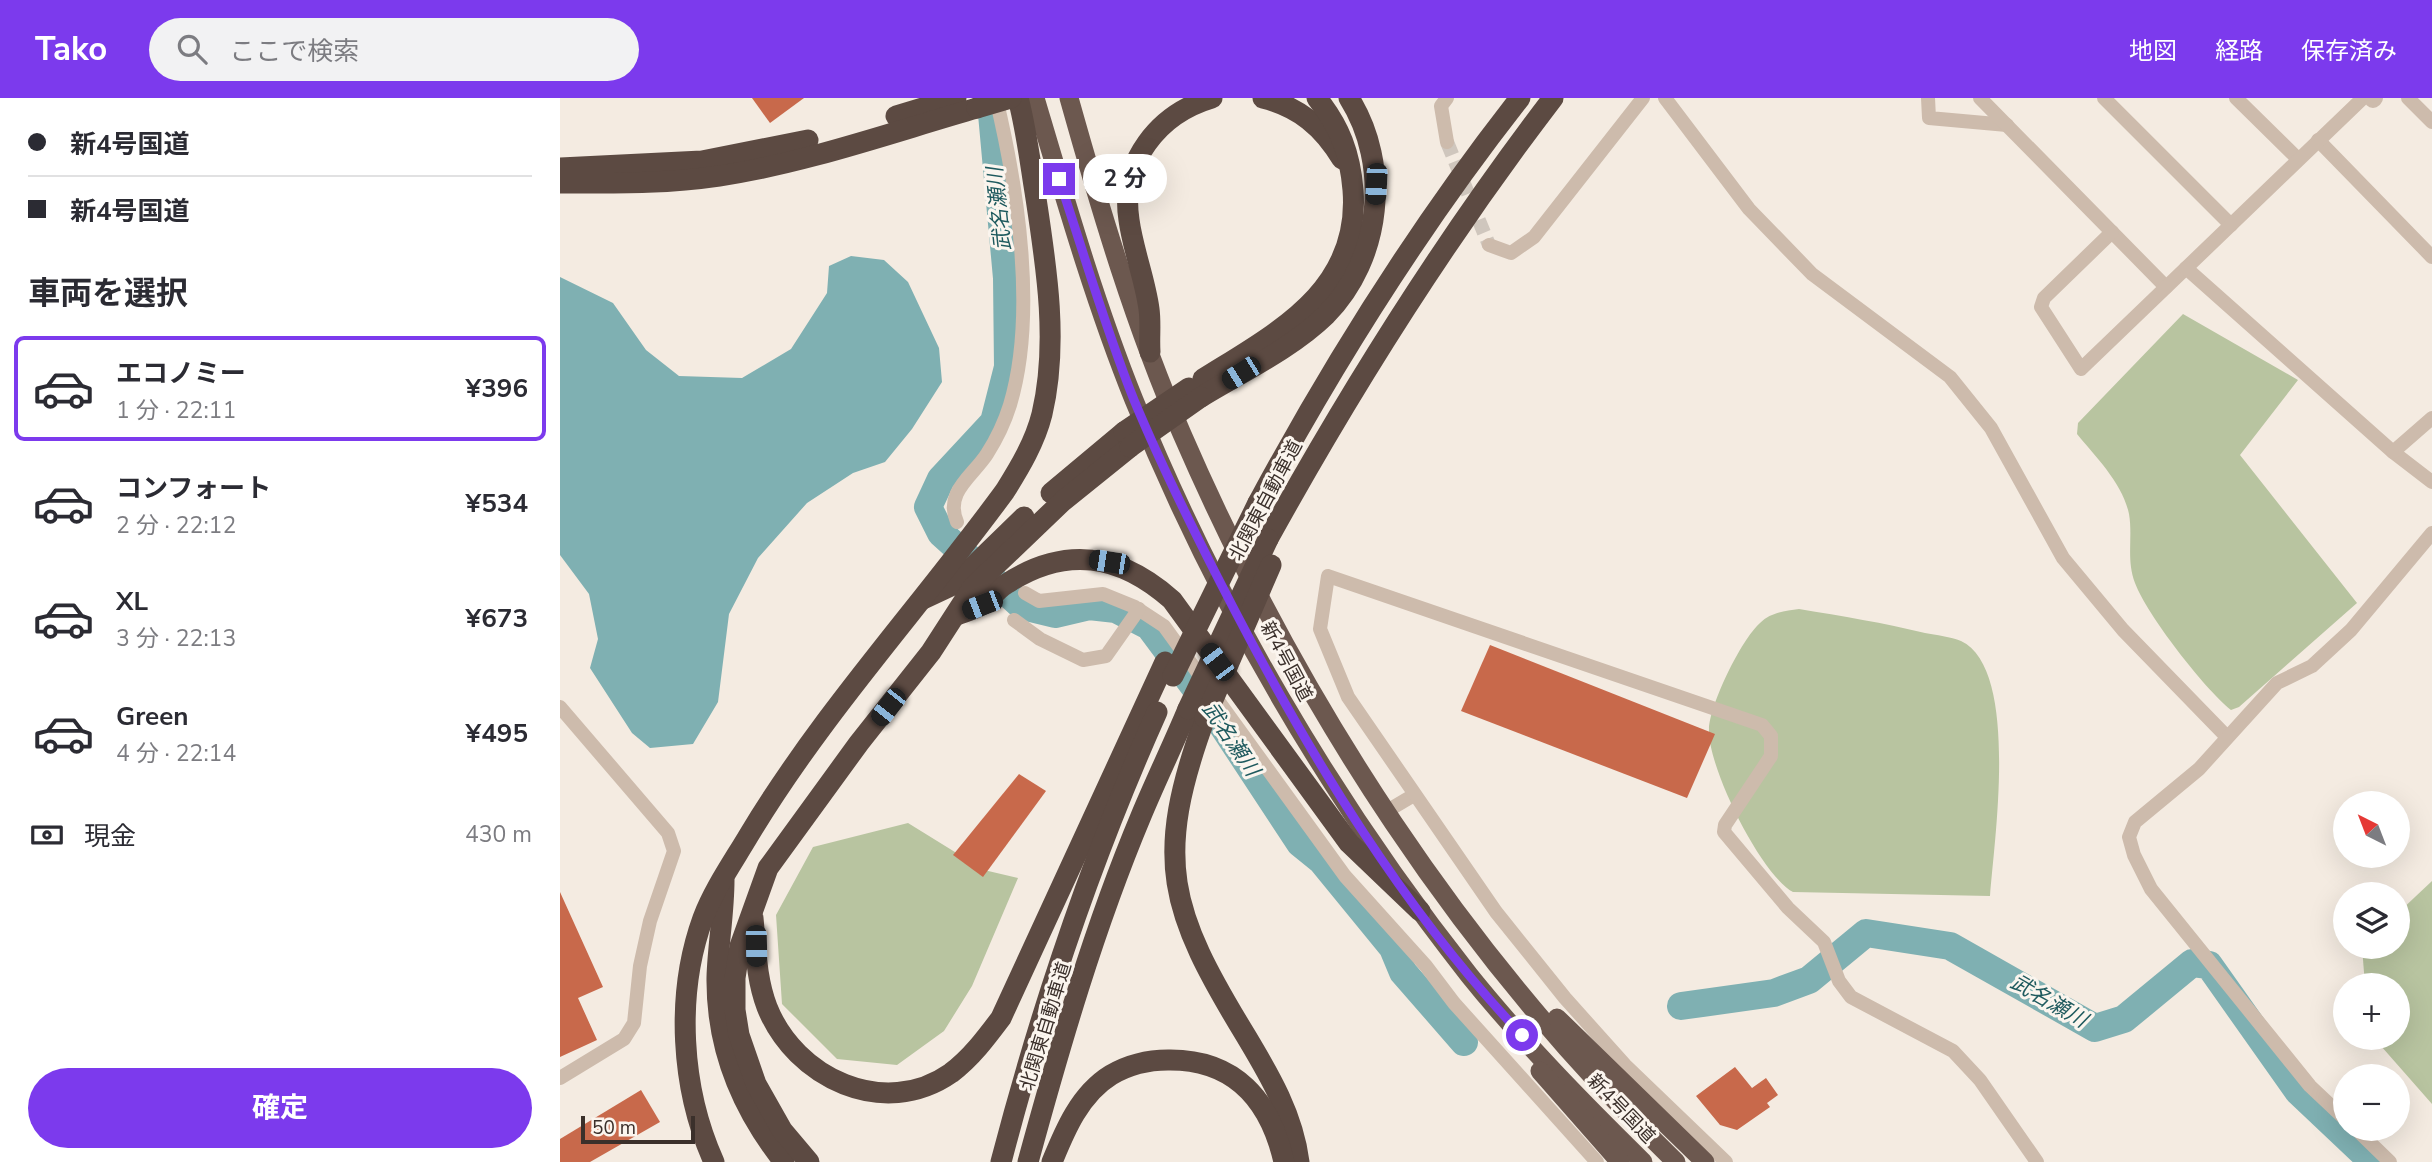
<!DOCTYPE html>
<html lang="ja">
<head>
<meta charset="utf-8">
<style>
	:root { --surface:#fff; --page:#f2f2f3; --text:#2b2b33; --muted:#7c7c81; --line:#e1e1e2; --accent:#7c3aed }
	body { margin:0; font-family:"Nunito Sans","Noto Sans JP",sans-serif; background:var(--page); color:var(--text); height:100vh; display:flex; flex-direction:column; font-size:26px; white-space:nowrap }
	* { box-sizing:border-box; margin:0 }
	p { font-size:23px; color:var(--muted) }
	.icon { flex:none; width:38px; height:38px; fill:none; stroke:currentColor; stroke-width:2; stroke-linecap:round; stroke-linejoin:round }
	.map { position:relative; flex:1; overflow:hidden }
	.drawer { display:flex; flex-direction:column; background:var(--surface); width:560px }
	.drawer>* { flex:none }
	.hud { display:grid; align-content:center; height:154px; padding:0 28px; background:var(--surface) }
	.needle { width:46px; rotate:318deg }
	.fabs { position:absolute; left:1773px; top:693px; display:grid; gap:14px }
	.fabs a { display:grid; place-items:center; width:77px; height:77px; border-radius:50%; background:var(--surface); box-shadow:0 7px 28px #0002; font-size:35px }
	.scale { position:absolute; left:21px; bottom:18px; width:114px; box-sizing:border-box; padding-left:7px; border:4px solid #3b302b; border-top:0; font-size:19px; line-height:24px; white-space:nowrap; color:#3b302b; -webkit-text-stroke:5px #fbf5ee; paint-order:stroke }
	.end { position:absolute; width:32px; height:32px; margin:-16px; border:9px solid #7c3aed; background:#fff; box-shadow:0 0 0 4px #fff }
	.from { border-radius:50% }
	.bubble { position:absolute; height:49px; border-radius:24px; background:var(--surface); box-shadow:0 7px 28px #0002; font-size:23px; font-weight:700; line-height:49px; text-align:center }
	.car { position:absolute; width:21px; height:42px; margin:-21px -10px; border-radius:9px; box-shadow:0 0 5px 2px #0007; background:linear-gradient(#222 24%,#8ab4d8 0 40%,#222 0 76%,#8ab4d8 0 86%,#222 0) }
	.hud b { display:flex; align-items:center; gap:24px; height:66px; font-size:26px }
	.hud b+b { border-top:2px solid var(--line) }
	.hud i { width:18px; height:18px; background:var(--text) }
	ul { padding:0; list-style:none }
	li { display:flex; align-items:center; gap:21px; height:105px; margin:0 14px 10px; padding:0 14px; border:4px solid transparent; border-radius:10px }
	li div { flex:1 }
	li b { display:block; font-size:26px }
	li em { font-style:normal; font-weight:700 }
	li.current { border-color:var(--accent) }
	li>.icon { width:63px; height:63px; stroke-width:1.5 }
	h2 { padding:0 28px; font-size:32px; line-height:84px }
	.pay { display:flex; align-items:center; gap:18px; height:77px; padding:0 28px; font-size:26px }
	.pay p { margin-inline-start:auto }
	.primary-button { display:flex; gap:14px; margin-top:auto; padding:14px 28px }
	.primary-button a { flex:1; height:80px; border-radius:42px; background:var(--accent); color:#fff; font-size:28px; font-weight:700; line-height:80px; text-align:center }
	header { display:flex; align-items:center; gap:42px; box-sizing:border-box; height:98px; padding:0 35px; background:var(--accent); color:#fff }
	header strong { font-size:33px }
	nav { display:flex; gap:38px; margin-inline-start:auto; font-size:24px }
	.search { width:490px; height:63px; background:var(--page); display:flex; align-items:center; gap:18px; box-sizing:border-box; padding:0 24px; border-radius:38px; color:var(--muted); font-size:26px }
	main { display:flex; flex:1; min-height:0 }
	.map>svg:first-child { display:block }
	.green { fill:#b8c4a0 }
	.water { fill:#7fb0b2 }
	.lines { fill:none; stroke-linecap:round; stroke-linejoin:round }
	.river { stroke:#7fb0b2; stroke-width:28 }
	.building { fill:#c8694b }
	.minor-tunnel { stroke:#cfc6bd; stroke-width:14; stroke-dasharray:14 7; stroke-linecap:butt }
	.minor { stroke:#cdbbac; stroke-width:14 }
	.tertiary { stroke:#cdbbac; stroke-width:18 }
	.trunk { stroke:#6c584f; stroke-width:19 }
	.motorway { stroke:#5c4a42; stroke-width:21 }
	.motorway-bridge { stroke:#5c4a42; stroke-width:21 }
	.route { stroke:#7c3aed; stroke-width:9 }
	.labels { text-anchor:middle; stroke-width:6; stroke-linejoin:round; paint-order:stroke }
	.street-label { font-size:19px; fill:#3b302b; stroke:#fbf5ee }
	.water-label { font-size:21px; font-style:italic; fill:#1f5a5e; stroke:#fbf5ee }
</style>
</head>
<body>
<header>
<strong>Tako</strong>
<div class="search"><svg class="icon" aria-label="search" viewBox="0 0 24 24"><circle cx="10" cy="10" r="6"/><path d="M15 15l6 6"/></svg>ここで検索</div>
<nav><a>地図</a><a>経路</a><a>保存済み</a></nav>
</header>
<main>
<section class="drawer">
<div class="hud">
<b><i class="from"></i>新4号国道</b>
<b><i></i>新4号国道</b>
</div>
<h2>車両を選択</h2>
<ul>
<li class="current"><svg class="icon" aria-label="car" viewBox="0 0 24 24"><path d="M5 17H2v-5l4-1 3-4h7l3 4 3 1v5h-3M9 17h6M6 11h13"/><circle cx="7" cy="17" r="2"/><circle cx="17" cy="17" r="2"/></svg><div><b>エコノミー</b><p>1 分 · 22:11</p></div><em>¥396</em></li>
<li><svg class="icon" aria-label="car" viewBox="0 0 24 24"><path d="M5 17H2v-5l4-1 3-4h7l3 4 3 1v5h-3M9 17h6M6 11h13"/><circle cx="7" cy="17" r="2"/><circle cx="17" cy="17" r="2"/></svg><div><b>コンフォート</b><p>2 分 · 22:12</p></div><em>¥534</em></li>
<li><svg class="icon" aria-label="car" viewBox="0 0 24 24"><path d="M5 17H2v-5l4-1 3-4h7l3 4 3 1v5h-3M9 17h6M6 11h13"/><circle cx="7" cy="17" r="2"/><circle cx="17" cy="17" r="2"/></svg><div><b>XL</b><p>3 分 · 22:13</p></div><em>¥673</em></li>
<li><svg class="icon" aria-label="car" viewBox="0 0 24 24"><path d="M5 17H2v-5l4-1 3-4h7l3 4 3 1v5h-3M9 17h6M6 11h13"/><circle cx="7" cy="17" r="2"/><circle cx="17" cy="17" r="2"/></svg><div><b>Green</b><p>4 分 · 22:14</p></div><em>¥495</em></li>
</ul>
<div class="pay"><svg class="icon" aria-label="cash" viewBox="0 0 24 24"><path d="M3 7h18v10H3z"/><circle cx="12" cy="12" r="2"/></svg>現金<p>430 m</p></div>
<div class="primary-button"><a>確定</a></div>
</section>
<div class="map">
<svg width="1872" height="1064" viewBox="0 0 1872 1064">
	<rect width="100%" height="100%" fill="#f4ebe1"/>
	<g class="green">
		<path d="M1623,216L1738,282L1680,357L1797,505L1679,609L1671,612C1644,590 1587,517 1575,485C1566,462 1573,439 1569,416C1563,386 1536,359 1517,336L1518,325Z"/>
		<path d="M1239,511C1282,518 1324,525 1365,535C1376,537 1391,539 1401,543C1460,571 1434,743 1430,798L1233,794C1201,777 1147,668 1149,631C1150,606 1181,542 1200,525C1211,514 1225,513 1239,511Z"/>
		<path d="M348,725L424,772L458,780L412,888L384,933L337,967L277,961L222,906L216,817L253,749Z"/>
		<path d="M1872,783V1006L1814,940H1838V887H1805L1802,849H1838V815Z"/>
	</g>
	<path class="water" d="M291,158L324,162L348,184L379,250L382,284L352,331L325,364L293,375L247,405L198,460L169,516L158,604L133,646L90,650L72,635L30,570L38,541L29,496L0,457V179L53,205L86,252L119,278L182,280L231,251L267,195L269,168Z"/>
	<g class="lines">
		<g class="river">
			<path d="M427,0L432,16L447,180L448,269L434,324L381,381L368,409L381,435L462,508L495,516L529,508L556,511L589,528L659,622L740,745L761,762L833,850L843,874L904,944"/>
			<path d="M1121,908L1214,895L1249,882L1306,835L1390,848L1535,930L1564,921L1632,865L1649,867L1738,993L1813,1064"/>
		</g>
	</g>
	<g class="building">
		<path d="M192,0H244L210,25Z"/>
		<path d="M930,547L1155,636L1127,700L901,613Z"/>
		<path d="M459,676L486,693L423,779L393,757Z"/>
		<path d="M0,794L43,889L18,900L37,942L0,959Z"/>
		<path d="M1175,969L1192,990L1206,980L1218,997L1207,1005L1210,1009L1177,1032L1160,1027L1136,998Z"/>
		<path d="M81,992L100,1024L30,1064H0V1041Z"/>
	</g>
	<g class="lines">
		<path class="minor-tunnel" d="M887,44L929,147"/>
		<g class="minor">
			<path d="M887,0L881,8L887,44"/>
			<path d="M1105,0L1189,111L1252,176L1390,279L1431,330L1503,460L1563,532L1667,639"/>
			<path d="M1368,0L1369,20L1447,27"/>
			<path d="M1420,0L1606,189"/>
			<path d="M1544,0L1671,127"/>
			<path d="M1676,0L1738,61"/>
			<path d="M1848,0L1872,24"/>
			<path d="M1758,42L1872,159"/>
			<path d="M1552,134L1484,200L1481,209L1521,271L1803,0"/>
			<path d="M929,147L951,155L974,139L1083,0"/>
			<path d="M1626,170L1833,354L1872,384"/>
			<path d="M1833,354L1872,320"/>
			<path d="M397,424C384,394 413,378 427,356C436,342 445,323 450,307C477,217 458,92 436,0"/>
			<path d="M465,495L479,503L543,496L575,509L604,528L785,778L866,868L894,905L1037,1064"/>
			<path d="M454,522L480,541L523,562L546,558L579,511"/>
			<path d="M0,609L108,735L114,753L90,823L80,868L74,925L64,941L0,980"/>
			<path d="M827,713L854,697"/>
			<path d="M1785,1021L1750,988L1591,791L1574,757L1569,739L1575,724L1639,671L1717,585L1752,568L1791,532L1872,435"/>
			<path d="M1796,1031L1830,1064"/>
			<path d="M1166,1064L1065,967L1005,900L936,814L788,599L760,531L768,478L1202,627L1211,638V658L1165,727L1164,734L1228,810L1264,844L1279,883L1291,899L1393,953L1420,982L1477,1064"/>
		</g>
		<path class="tertiary" d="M1813,1L1814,0"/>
		<g class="trunk">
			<path d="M475,0C505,101 535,205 574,302C657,507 772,703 909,877C962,943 1023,1005 1083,1064"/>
			<path d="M509,0C541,114 575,228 622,336C739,606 904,860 1116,1064"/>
			<path d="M997,920L1145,1064"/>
			<path d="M980,973L1060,1064"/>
		</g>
		<g class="motorway">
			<path d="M703,0C739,9 763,29 782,61"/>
			<path d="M336,18L396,0"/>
			<path d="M0,70L142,63L248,42"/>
			<path d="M0,85C55,85 105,86 159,78C246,65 333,34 417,10"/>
			<path d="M590,254C589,240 591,225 589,211C585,181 573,152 569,122C560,64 598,16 652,0"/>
			<path d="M643,281C716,235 801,193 793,92C790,55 780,29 757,0"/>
			<path d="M641,299C682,274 731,251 766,217C822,160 831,67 789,0"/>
			<path d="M491,395L564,334"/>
			<path d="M698,405C774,264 861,126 960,0"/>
			<path d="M708,441C793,287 886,140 993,0"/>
			<path d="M363,501L395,486L464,419"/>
			<path d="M397,517C405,514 415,511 422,507C431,501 437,491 446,486C506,447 560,456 612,502L789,745L860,813"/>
			<path d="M645,620C593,762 609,812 686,938C710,978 733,1017 739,1064"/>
			<path d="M164,782C164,815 158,847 157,879C156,949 181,1010 224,1064"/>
			<path d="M193,820C196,851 196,880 207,909C235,980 324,1022 391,975C411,960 426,940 441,920L605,564"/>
			<path d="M154,1064C121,991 115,897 143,820C154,791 173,764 189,737C263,614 361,508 445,393C460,369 475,344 482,316C499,244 486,166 475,94C470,63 466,30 458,0"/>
			<path d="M249,1064L222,1032L196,986L179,937L175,912V880L180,848L208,770L299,645L371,554L413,489L503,403L570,349"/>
			<path d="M441,1064C481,910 532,759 597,614"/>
			<path d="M468,1064C500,947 534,830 581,718C596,682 613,647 628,611"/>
			<path d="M492,1064C505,1032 520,996 551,977C568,967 588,962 608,962C675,961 710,1002 724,1064"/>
		</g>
		<g class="motorway-bridge">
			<path d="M417,10L451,0"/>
			<path d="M564,334L629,290"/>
			<path d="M570,349L641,299"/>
			<path d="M613,578L698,405"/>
			<path d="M628,611L708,441"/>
			<path d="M645,620L711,467"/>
		</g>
	</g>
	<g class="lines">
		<path class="route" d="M499,81C524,155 545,230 574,302C604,374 639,444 675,513C753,663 845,814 962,937"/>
	</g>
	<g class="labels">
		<g class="street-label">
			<text transform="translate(705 402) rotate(-62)" y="7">北関東自動車道</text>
			<text transform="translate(727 563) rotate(62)" y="7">新4号国道</text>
			<text transform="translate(485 928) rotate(-73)" y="7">北関東自動車道</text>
			<text transform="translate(1062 1010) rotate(46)" y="7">新4号国道</text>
		</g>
		<g class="water-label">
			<text transform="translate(439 111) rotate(-96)" y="7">武名瀬川</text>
			<text transform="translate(671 641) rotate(56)" y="7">武名瀬川</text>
			<text transform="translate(1489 903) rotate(30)" y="7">武名瀬川</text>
		</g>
	</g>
</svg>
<div class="fabs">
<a><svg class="needle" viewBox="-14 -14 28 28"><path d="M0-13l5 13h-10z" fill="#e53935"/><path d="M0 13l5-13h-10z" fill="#7c7c81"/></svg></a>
<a><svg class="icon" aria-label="layers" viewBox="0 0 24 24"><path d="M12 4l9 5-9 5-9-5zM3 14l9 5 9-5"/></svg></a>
<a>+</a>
<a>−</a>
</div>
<div class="scale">50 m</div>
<i class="end from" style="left:962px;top:937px"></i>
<i class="end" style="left:499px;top:81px"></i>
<div class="bubble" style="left:523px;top:56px;width:84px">2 分</div>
<i class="car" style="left:816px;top:86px;rotate:183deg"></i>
<i class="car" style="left:681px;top:275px;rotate:238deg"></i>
<i class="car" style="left:549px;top:464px;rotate:279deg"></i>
<i class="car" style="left:422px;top:507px;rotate:249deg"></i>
<i class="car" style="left:657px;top:564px;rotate:323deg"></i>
<i class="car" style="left:328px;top:609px;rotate:218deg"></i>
<i class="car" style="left:196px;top:848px;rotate:179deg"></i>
</div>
</main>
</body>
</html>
